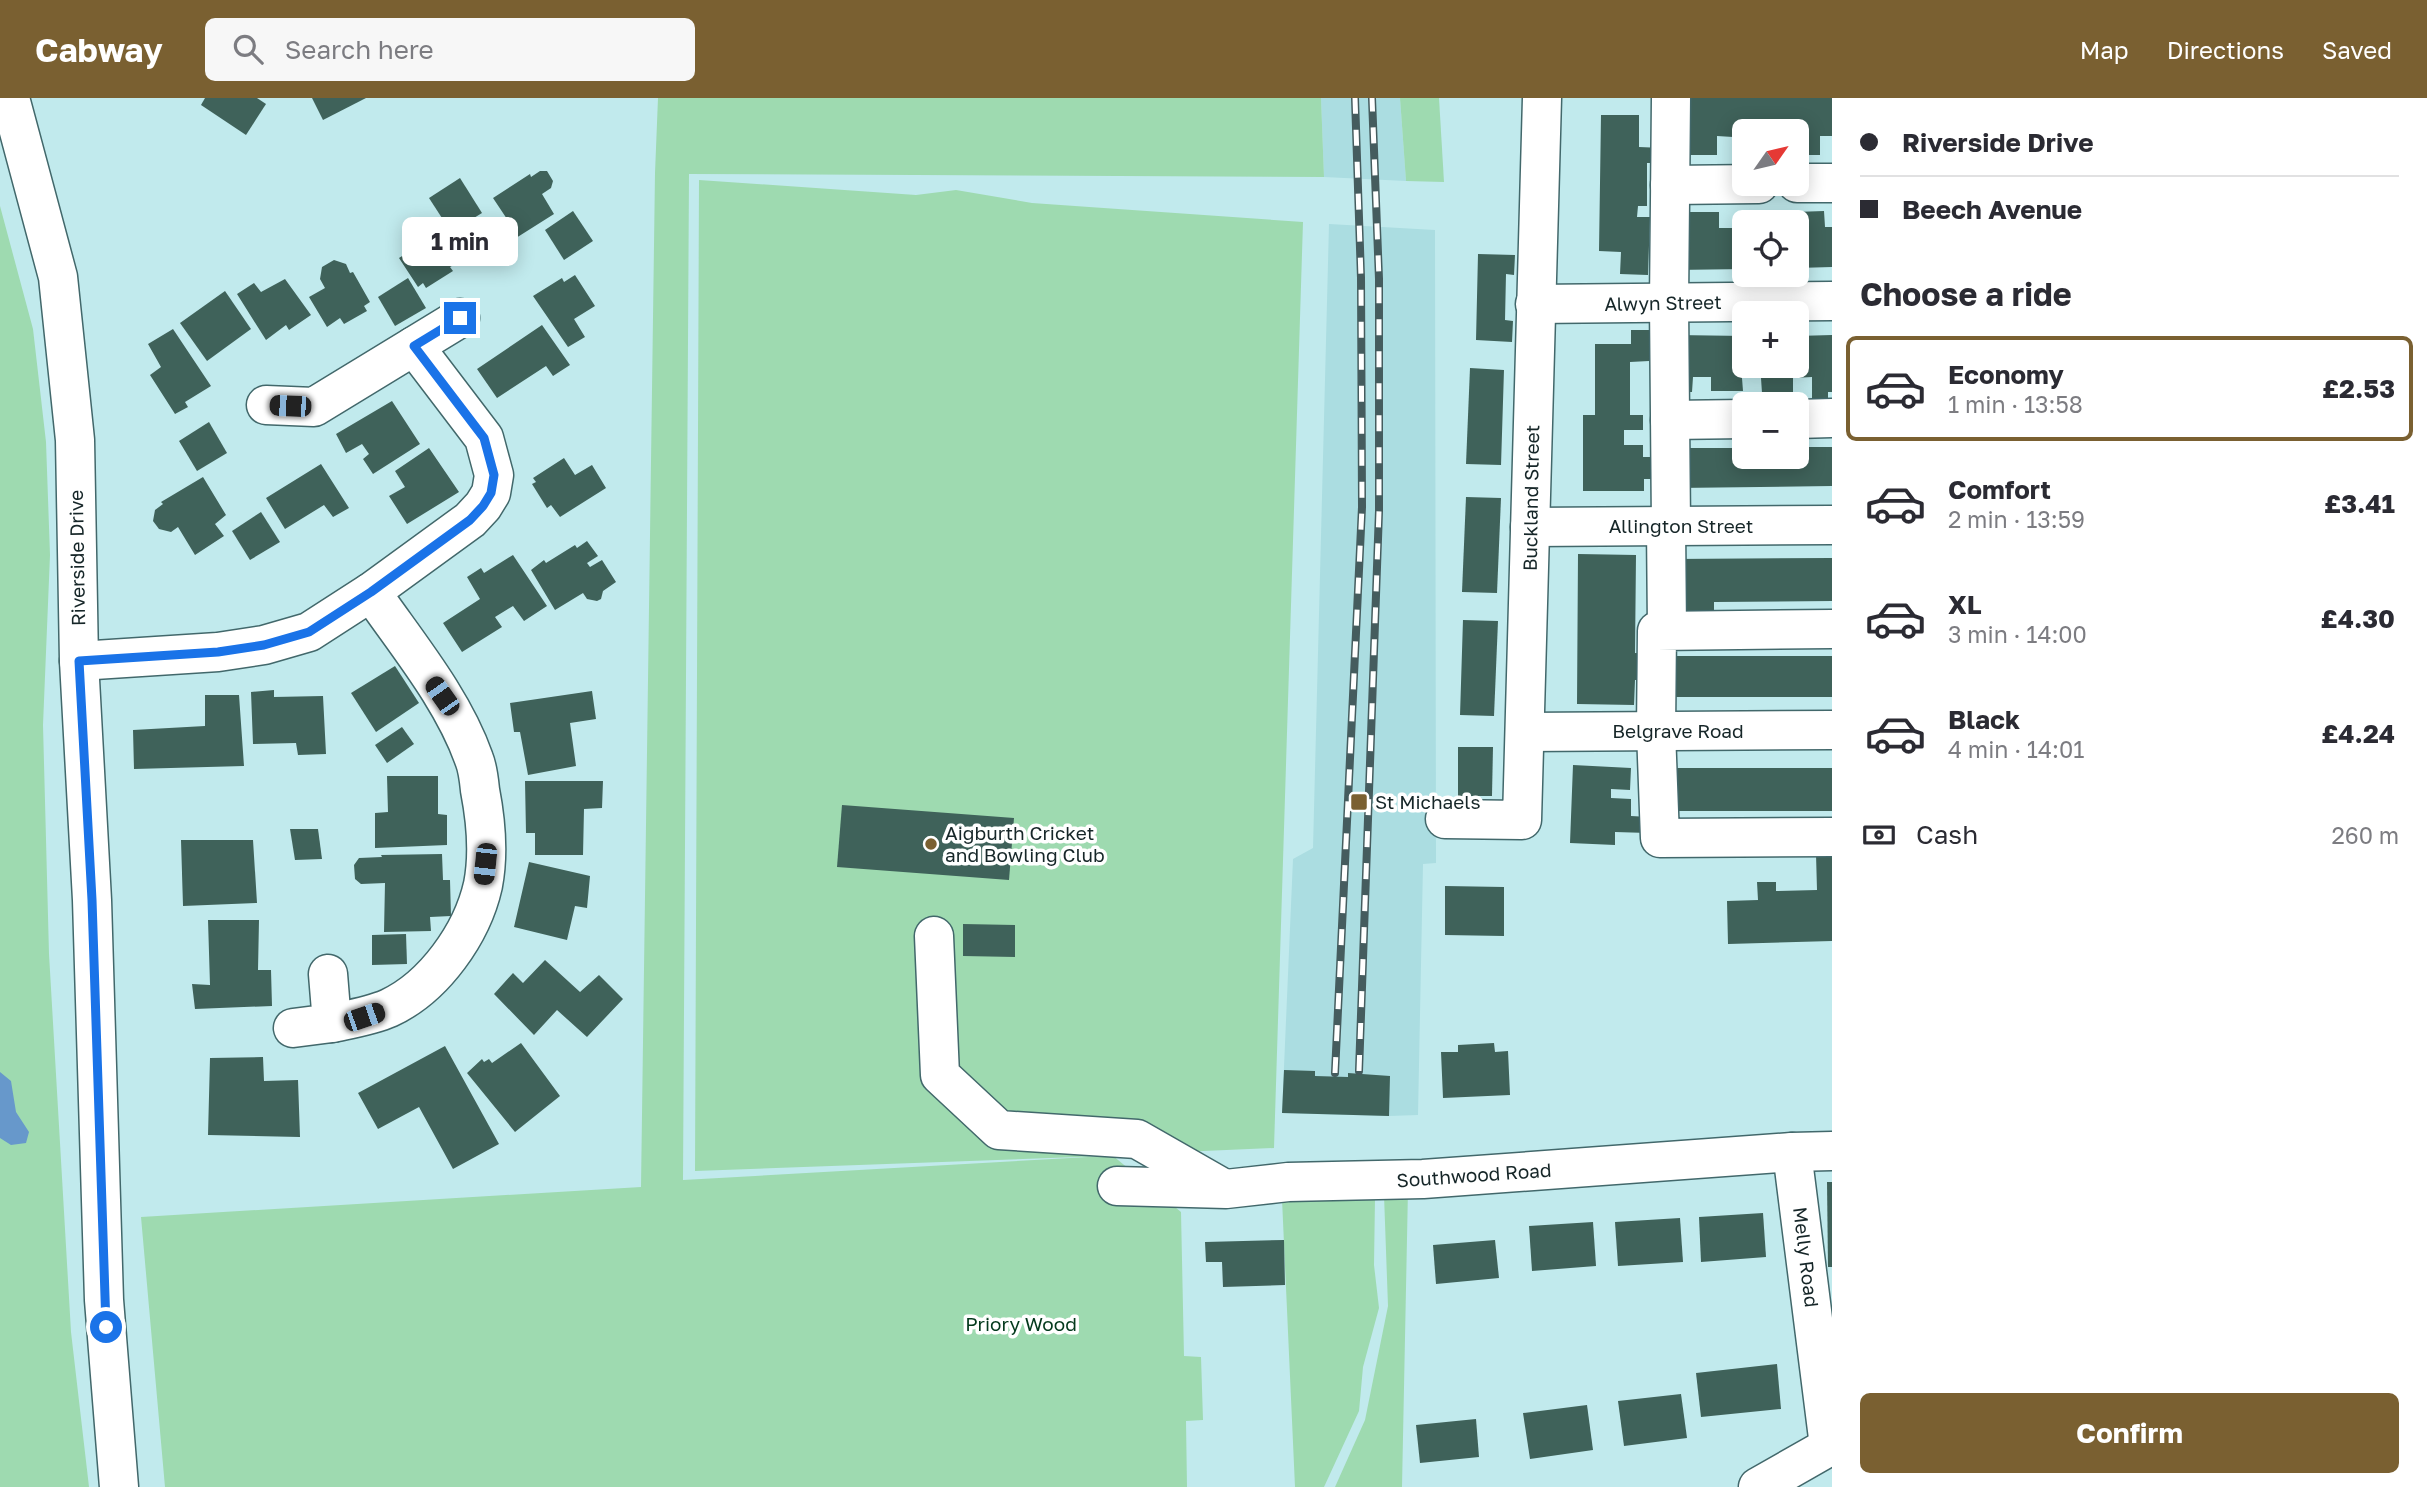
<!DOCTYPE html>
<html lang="en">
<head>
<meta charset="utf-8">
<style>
	:root { --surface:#fff; --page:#f7f7f7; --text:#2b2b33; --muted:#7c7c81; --line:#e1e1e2; --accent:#7a6031 }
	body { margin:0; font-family:"Golos Text",sans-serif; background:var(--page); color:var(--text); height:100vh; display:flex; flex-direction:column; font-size:26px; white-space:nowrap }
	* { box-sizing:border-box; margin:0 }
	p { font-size:23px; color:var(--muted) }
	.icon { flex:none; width:38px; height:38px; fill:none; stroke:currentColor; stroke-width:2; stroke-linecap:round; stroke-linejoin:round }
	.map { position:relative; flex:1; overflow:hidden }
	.drawer { display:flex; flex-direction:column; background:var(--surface); width:595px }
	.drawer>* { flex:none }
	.guide { display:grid; align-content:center; height:154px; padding:0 28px; background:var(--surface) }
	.needle { width:46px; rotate:56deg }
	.buttons { position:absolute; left:1732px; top:21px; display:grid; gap:14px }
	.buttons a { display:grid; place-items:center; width:77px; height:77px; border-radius:10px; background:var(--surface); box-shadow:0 4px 18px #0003; font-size:35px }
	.end { position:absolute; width:32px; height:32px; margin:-16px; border:9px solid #1a73e8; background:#fff; box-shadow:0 0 0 4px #fff }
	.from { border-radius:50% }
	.bubble { position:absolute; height:49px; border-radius:10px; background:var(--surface); box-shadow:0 4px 18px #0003; font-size:23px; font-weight:700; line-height:49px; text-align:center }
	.car { position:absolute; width:21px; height:42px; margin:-21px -10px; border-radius:9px; box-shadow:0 0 5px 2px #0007; background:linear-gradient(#222 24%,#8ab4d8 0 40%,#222 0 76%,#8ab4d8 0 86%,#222 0) }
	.guide b { display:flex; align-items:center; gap:24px; height:66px; font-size:26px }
	.guide b+b { border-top:2px solid var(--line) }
	.guide i { width:18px; height:18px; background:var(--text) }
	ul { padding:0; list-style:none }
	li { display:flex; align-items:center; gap:21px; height:105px; margin:0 14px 10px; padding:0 14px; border:4px solid transparent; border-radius:10px }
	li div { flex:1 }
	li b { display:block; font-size:26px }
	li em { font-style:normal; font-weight:700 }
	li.active { border-color:var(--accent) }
	li>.icon { width:63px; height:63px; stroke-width:1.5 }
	h2 { padding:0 28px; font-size:32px; line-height:84px }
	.pay { display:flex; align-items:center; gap:18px; height:77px; padding:0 28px; font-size:26px }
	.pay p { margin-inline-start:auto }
	.action { display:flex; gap:14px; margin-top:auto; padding:14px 28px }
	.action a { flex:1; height:80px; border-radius:10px; background:var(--accent); color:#fff; font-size:28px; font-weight:700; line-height:80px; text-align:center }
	header { display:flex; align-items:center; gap:42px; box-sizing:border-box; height:98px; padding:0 35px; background:var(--accent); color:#fff }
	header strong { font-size:33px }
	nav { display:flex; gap:38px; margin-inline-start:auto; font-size:24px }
	.search { width:490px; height:63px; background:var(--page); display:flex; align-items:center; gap:18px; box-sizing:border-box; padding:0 24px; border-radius:10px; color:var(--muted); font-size:26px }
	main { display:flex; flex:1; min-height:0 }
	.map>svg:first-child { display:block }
	.built { fill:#abdde1 }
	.green { fill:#9edab0 }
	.water { fill:#6798cb }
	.building { fill:#3f625a }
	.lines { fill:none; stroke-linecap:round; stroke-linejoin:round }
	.minor-casing { stroke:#42686b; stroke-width:41 }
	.minor { stroke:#fff; stroke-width:38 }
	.rail-casing { stroke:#455c5e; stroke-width:8 }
	.rail { stroke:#fff; stroke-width:5; stroke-dasharray:16; stroke-linecap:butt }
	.route { stroke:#1a73e8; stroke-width:9 }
	.poi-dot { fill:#7a6031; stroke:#fff; stroke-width:2.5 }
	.labels { text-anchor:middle; stroke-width:7; stroke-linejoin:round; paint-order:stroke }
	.street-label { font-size:19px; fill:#162628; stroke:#fff }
	.poi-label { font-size:19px; fill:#162628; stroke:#fff; text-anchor:start }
	.park-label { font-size:19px; fill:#03391c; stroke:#fff }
</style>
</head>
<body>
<header>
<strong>Cabway</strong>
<div class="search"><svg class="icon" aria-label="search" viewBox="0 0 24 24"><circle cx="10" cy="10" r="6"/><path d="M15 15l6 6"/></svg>Search here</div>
<nav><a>Map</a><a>Directions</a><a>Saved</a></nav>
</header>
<main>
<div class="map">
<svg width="1832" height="1389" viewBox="0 0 1832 1389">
	<rect width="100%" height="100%" fill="#c1eaed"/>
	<g class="built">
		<path d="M1321,0H1400L1406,83L1324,79Z"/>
		<path d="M1329,126L1435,132L1436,765L1423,766L1418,1017L1389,1018L1282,1015L1293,761L1313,750Z"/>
	</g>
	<g class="green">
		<path d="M658,0H1321L1324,79L689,76L683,1082L1106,1058L695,1073L699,82L916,97L956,92L1032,105L1303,124L1274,1050L1112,1057L1181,1114L1184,1258L1201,1259L1203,1322L1186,1323L1187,1389H165L141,1119L641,1089L655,75Z"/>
		<path d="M1400,0H1439L1444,84L1406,83Z"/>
		<path d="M0,108L33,231L46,344L50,457L43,627L49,856L71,1234L89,1389H0Z"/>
		<path d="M1408,1091L1402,1389H1335L1365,1322L1388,1208L1384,1097Z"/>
		<path d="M1375,1100L1374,1167L1379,1210L1363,1269L1359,1313L1324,1389H1295L1282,1101Z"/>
	</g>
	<path class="water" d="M0,974L11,983L16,1014L29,1034L26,1045L11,1047L0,1040Z"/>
	<g class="building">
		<path d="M205,0H257L266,6L246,37L201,7Z"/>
		<path d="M312,0H366L323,22Z"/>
		<path d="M1675,0H1832V38H1820V57H1797V33H1745V77H1740V58H1733V39L1717,38V57H1683Z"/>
		<path d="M1601,17H1639V49L1663,50V65H1647V108H1638L1637,119H1650L1648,177L1620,176L1621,154L1599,153Z"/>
		<path d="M540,73H547L553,83L551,90L542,96L554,116L516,140L503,123L507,121L493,100L530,76L531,79Z"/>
		<path d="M460,80L482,115L451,134L429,100Z"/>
		<path d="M573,113L593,143L564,162L545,132Z"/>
		<path d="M1824,113L1825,129H1832V169L1797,170V124H1795V114Z"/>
		<path d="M1687,114H1719V130H1742L1741,114H1772V124H1745V171L1675,172Z"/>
		<path d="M441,133L461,163L450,169L453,173L426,190L423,185L418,189L399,160Z"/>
		<path d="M1478,156L1515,157L1514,177L1506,176L1505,222L1513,223L1512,244L1476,242Z"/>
		<path d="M334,162L346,166L350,175L353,174L370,204L364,208L367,213L344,226L340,220L327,229L309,199L325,190L320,181L322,169Z"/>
		<path d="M575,177L595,208L574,221L585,239L568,249L533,198L562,180L564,184Z"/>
		<path d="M408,180L426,210L395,228L378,199Z"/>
		<path d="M285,181L311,217L289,232L286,227L266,242L237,196L254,185L261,194Z"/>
		<path d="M225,193L251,231L207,263L180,225Z"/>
		<path d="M542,227L570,267L553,278L546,268L497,300L477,271Z"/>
		<path d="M173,231L211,288L185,304L188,309L175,316L150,277L161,269L148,246Z"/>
		<path d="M1631,232H1649V263L1630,264V317H1643V332H1624V347H1643V359H1662L1661,381H1644V393H1583V317H1595V246H1631Z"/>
		<path d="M1676,237L1745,238V268H1797V238L1832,237V294H1828V311L1812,312V279L1793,280V306H1778L1777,295H1762L1761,280H1742L1743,293H1711V279H1693L1692,294H1677Z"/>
		<path d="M1470,270L1504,272L1501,367L1466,366Z"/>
		<path d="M392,303L420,346L373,376L363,361L369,356L362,346L346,355L336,336Z"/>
		<path d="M209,324L227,355L197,373L179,343Z"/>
		<path d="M1797,349H1832V388L1677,390V350H1745V359H1797Z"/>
		<path d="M429,350L459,394L407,426L389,398L405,389L395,373Z"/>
		<path d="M564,360L575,377L592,367L606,390L560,419L551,407L547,410L532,386L536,384L533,380Z"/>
		<path d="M321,366L349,410L333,419L324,407L285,431L266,400Z"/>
		<path d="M203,379L226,417L215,426L224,438L195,457L178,429L171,434L159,431L153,423L155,412L163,406L161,404Z"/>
		<path d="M1466,399L1501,400L1497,495L1462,494Z"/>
		<path d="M261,414L280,444L250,462L232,433Z"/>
		<path d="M587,443L598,458L587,465L590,469L602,462L616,484L603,493L601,501L597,503L587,501L583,495L555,512L531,472L544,462L546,465L575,447L577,450Z"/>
		<path d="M1578,456L1636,457L1635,555L1654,556L1643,582H1635L1634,607L1577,606Z"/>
		<path d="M513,457L547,508L524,523L513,508L495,519L502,529L462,554L443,525L480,501L467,479L481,470L484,475Z"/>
		<path d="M1832,460V503L1714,504V525H1673V461Z"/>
		<path d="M1463,522L1498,523L1494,618L1460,617Z"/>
		<rect x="1668" y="558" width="164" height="41"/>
		<path d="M395,568L419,605L376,634L351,595Z"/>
		<path d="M274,592V599L323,598L326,656L298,657L296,645L253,646L251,594Z"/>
		<path d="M592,593L596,621L570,625L576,668L528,677L520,634H514L510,605Z"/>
		<path d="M205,597H239L244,668L134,671L133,632L205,628Z"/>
		<path d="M402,629L414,646L387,665L375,647Z"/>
		<path d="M1458,649H1493L1492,698H1458Z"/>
		<path d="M1573,667L1631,670L1630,692L1611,691V700L1631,701V718L1649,719L1648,735L1615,734V747L1570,745Z"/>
		<rect x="1665" y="670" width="167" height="43"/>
		<path d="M387,678H438V716L447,717V747L375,750V715L388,714Z"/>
		<path d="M525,683H603L602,710L584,711L583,757H535V735H526Z"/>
		<path d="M842,707L1014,720L1009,782L837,769Z"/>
		<path d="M290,731H318L322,761L295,762Z"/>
		<path d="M181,742H253L257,805L183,808Z"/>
		<path d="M1832,755V843L1728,846L1727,803L1758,802L1757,784H1776V793L1817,792L1816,756Z"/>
		<path d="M442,756L443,782H450L451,818L430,819L431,833L384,834L385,785L361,786L355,781L354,767L359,760L382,759L381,757Z"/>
		<path d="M529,764L590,778L587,810L575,808L567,842L514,829Z"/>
		<path d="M1445,788L1504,789V838L1445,837Z"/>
		<path d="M208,822H259L258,872H271L272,908L195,911L192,886L210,887Z"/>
		<path d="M963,826L1015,827V859L963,858Z"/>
		<path d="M406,836L407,866L372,867V837Z"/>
		<path d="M545,862L580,894L599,877L623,901L587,939L557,912L534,937L494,896L513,875L523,885Z"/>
		<path d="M521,945L560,998L515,1034L467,975L482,961L484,964L489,961L492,965Z"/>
		<path d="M1494,945L1495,954L1508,953L1510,997L1443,1000L1441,954H1458V947Z"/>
		<path d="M445,948L499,1046L453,1071L419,1009L378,1031L358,995Z"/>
		<path d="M263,959L264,983L298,982L300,1039L208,1037L210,960Z"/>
		<path d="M1284,972L1315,973V978L1348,979V975L1390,978L1389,1018L1282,1015Z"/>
		<path d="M1827,1084H1832V1169H1828Z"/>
		<path d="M1763,1115L1766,1159L1701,1164L1699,1119Z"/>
		<path d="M1680,1120L1683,1164L1618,1168L1615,1124Z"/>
		<path d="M1593,1124L1596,1168L1532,1173L1529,1128Z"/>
		<path d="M1284,1142L1285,1187L1223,1189L1222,1164H1206L1205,1144Z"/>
		<path d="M1495,1142L1499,1180L1436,1186L1433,1147Z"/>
		<path d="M1777,1266L1781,1311L1701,1319L1696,1275Z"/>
		<path d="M1681,1296L1687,1340L1624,1348L1618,1303Z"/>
		<path d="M1587,1307L1593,1352L1530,1361L1523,1315Z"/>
		<path d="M1476,1321L1479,1359L1420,1365L1416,1327Z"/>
	</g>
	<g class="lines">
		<g class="minor-casing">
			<g id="minor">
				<path d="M10,0L58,179L75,342L79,563L92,802L104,1202L119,1389"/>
				<path d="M1797,85H1832"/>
				<path d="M1670,87L1759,86"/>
				<path d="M1535,206L1832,203"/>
				<path d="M266,307L314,309L460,220"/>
				<path d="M1797,321L1832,320"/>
				<path d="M1670,322L1745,321"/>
				<path d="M1666,428L1667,532"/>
				<path d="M1671,428L1669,205L1671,0"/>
				<path d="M1530,429L1832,427"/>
				<path d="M1832,531L1657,533L1656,633L1660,740L1832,739"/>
				<path d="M79,563L218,554L264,547L309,534L371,494L470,422L483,408L491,395L494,377L484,340L414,248"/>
				<path d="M1525,634L1832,632"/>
				<path d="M1445,721L1522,722L1542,0"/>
				<path d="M934,838L940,977L999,1032L1137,1041L1221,1089"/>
				<path d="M332,925C351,921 371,918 389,910C434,889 472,836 483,787C489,756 486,723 480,692C479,682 478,671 474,661C453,601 407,546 371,494"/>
				<path d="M293,930L332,925L328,876"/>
				<path d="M1792,1054L1829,1348"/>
				<path d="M1117,1088L1226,1091L1288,1084L1423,1081L1792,1054L1832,1053"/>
				<path d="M1758,1389L1832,1347"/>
			</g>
		</g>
		<use href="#minor" class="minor"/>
		<g class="rail-casing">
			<g id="rail">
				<path d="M1359,973L1379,413V181L1372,0"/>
				<path d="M1335,975L1362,409L1361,180L1355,0"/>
			</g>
		</g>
		<use href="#rail" class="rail"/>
	</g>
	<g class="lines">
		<path class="route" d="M106,1229L92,802L79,563L218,554L264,547L309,534L371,494L470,422L483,408L491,395L494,377L484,340L414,248L460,220"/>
	</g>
	<g class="poi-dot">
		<rect x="1350" y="695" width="18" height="18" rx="3.5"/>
		<circle cx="931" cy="746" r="7"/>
	</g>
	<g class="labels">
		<g class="street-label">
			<text transform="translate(1663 205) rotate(-1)" y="7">Alwyn Street</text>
			<text transform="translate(1531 400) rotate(-89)" y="7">Buckland Street</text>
			<text x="1681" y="435">Allington Street</text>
			<text transform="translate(77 460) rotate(-91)" y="7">Riverside Drive</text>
			<text x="1678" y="640">Belgrave Road</text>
			<text transform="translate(1474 1077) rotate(-4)" y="7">Southwood Road</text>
			<text transform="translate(1806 1159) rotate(83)" y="7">Melly Road</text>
		</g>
		<g class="poi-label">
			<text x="1375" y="711">St Michaels</text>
			<text x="945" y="742">Aigburth Cricket<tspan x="945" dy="22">and Bowling Club</tspan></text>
		</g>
		<g class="park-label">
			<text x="1021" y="1233">Priory Wood</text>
		</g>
	</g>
</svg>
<div class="buttons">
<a><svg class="needle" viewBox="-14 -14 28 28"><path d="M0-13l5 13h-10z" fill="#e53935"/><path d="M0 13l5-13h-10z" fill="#7c7c81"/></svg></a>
<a><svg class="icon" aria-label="locate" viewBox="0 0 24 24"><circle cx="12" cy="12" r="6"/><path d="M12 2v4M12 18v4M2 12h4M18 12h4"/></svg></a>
<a>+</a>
<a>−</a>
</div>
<i class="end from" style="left:106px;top:1229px"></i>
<i class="end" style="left:460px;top:220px"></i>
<div class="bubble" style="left:402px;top:119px;width:116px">1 min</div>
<i class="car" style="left:290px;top:308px;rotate:272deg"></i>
<i class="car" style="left:442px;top:598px;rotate:325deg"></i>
<i class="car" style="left:485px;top:766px;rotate:186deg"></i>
<i class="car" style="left:364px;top:919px;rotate:71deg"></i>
</div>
<section class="drawer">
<div class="guide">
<b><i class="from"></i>Riverside Drive</b>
<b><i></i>Beech Avenue</b>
</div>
<h2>Choose a ride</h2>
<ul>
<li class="active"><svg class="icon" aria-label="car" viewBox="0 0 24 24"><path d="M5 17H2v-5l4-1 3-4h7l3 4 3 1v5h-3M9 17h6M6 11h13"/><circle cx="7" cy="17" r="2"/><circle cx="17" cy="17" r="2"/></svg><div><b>Economy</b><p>1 min · 13:58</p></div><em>£2.53</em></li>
<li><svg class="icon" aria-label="car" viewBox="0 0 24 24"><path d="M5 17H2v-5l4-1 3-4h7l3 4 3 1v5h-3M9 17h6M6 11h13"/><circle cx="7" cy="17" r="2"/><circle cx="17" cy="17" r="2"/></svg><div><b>Comfort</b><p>2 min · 13:59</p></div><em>£3.41</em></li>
<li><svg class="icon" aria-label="car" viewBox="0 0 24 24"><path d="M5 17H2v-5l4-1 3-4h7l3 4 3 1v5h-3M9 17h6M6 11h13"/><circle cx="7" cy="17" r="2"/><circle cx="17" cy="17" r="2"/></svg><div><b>XL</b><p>3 min · 14:00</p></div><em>£4.30</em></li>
<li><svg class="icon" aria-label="car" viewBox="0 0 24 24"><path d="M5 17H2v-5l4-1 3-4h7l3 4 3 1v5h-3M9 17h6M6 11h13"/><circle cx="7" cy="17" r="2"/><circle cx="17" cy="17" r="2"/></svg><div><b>Black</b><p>4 min · 14:01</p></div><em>£4.24</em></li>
</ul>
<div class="pay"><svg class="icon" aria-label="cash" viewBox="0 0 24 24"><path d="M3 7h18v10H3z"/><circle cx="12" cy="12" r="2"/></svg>Cash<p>260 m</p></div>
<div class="action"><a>Confirm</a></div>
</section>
</main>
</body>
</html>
